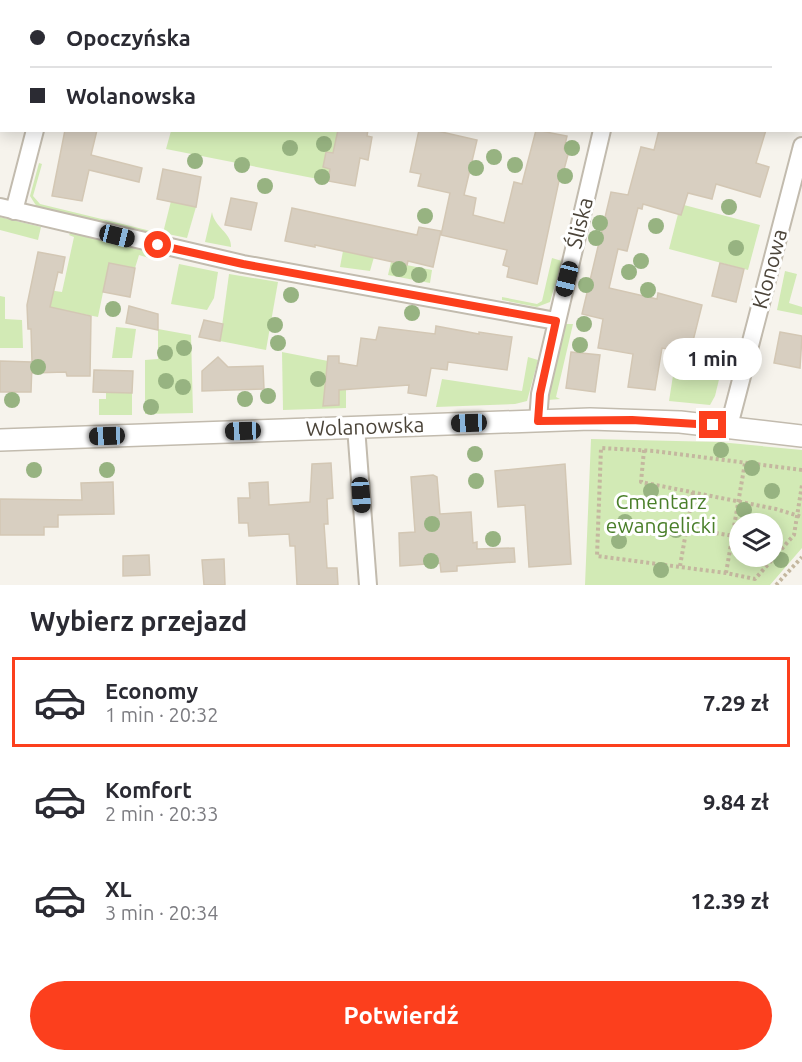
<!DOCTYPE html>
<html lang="pl">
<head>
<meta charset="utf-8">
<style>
	:root { --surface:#fff; --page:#f7f7f7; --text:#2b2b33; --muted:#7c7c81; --line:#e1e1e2; --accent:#fc3f1d }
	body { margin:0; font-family:Ubuntu,sans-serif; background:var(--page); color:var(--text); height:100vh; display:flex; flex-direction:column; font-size:22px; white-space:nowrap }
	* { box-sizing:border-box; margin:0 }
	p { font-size:20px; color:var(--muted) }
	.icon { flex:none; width:33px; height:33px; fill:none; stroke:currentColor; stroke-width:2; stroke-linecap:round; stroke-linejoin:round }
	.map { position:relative; height:585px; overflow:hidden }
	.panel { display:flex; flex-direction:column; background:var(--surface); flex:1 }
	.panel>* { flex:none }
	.top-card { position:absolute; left:0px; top:0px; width:802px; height:132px; box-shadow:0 3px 15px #0003; display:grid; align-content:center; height:132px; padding:0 30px; background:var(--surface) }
	.controls { position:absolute; left:729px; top:513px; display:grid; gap:12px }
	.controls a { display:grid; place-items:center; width:54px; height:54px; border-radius:50%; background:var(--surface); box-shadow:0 3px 15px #0003; font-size:30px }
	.end { position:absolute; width:27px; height:27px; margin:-14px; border:8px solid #fc3f1d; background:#fff; box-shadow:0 0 0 3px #fff }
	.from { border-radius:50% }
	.bubble { position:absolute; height:42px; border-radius:21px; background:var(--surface); box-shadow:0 3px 15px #0003; font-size:20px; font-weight:700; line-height:42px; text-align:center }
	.car { position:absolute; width:18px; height:36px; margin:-18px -9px; border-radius:8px; box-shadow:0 0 4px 2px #0007; background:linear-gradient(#222 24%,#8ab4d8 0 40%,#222 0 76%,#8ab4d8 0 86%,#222 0) }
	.top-card b { display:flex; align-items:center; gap:21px; height:57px; font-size:22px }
	.top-card b+b { border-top:2px solid var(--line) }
	.top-card i { width:15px; height:15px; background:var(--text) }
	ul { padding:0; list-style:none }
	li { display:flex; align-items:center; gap:18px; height:90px; margin:0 12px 9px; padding:0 18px; border:3px solid transparent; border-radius:0px }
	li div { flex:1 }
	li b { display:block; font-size:22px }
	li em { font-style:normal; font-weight:700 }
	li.selected { border-color:var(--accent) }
	li>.icon { width:54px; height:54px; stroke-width:1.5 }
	h2 { padding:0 30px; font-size:27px; line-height:72px }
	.action { display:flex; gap:12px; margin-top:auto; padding:12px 30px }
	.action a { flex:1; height:69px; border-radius:36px; background:var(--accent); color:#fff; font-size:24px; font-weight:700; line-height:69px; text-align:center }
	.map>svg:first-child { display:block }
	.green { fill:#d2eab5; fill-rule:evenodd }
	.building { fill:#d8cfc1; stroke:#d3c7b4; stroke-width:1.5 }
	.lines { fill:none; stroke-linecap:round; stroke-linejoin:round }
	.minor-casing { stroke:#c2bbae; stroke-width:20 }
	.tertiary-casing { stroke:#c2bbae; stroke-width:24 }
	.path { stroke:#c4b79f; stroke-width:4; stroke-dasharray:3 3; stroke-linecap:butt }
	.minor { stroke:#fff; stroke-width:16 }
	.tertiary { stroke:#fff; stroke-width:21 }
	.tree { fill:#97b381 }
	.route { stroke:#fc3f1d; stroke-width:8 }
	.labels { text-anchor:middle; stroke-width:6; stroke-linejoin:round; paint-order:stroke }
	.street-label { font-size:21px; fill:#4b4439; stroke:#fff }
	.park-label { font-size:21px; fill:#4a7f2a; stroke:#fff }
</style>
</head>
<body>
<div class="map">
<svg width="802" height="585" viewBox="0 0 802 585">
	<rect width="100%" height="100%" fill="#f6f3ec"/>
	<g class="green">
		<path d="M171,131H338L333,153L323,167L330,169L328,181L166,149Z"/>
		<path d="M39,163L42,164L33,196L40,204L151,231V234L37,207L30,196Z"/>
		<path d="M171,201L196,207L187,238L163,233Z"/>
		<path d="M684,205L760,225L748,270L669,249L678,214Z"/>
		<path d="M212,212C214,227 232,233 231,247L205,242Z"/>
		<path d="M0,217L41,227L38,240L0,230Z"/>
		<path d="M71,232L150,252L149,258L139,255L135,268L109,263L98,317L38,305L42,289L62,292L74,237L69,235Z"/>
		<path d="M343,251L374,257L370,271L340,267Z"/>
		<path d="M552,258L562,261L550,302L537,307L502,300V297L537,304L542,301Z"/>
		<path d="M391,262L432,270L430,283L388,275Z"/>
		<path d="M179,264L218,272L214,298L207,310L171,304Z"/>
		<path d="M785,271L797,274L789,303L802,307V315L777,310Z"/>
		<path d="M229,274L278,282L266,350L220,341Z"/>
		<path d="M0,296L5,297V319L22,320L23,348H0Z"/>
		<path d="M565,324H573L556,397L560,399L548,400Z"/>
		<path d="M116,327L136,329L132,358H112Z"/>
		<path d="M158,329L191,335L193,413L145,414V360L158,359Z"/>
		<path d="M677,350L724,359L715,396L710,405L669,401Z"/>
		<path d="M282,352L328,361L346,376V408L283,410Z"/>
		<path d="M528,357L538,360L527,401L515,404L436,407L442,379L522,391Z"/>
		<path d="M106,393H132V415H99V399H106Z"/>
		<path d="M591,439L719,442L802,450V548L770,585H585ZM740,524H772V556H740Z"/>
	</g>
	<g class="building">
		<path d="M65,130H97L91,155L142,168L139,182L89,170L82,201L52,196Z"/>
		<path d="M338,130H368L367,136L372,137L368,160L360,158L355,186L328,181L330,169L323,167L326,152L333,153Z"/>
		<path d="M419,130H433L477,140L464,195L476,198L473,215L504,223L514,182L522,184L536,130L567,136L564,149L569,151L562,177L560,176L537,284L507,277L509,267L503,265L507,250L441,235L450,193L418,186L421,174L410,172Z"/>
		<path d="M659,130H766L756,163L769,167L760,197L716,184L712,199L688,193L681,215L643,204L642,209L638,208L627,251L618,249L609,288L657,299L658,293L702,305L690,353L662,348L655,390L628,387L633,354L598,348L603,319L582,314L611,192L628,195L641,147L654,150Z"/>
		<path d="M163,169L201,177L196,207L157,199Z"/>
		<path d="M231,198L257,203L251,230L225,225Z"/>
		<path d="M292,208L417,235L419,227L441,231L433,267L408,261L407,265L315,245V247L285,241Z"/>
		<path d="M38,252L65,257L62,273L58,272L50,307L91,316L90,376H67L66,372L32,373V364L31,392H0V361L32,362L31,329H28L27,305Z"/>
		<path d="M109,263L135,268L130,297L103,292Z"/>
		<path d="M720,263L744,269L736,302L712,296Z"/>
		<path d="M129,306L158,314V330L126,323Z"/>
		<path d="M204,320L223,324L220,341L199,337Z"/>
		<path d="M436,326L479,334V332L512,337L507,370L448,362L447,370L431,368L426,396L408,393L409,385L339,390V405L323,406L328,356H339V363L357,366L361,338L376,340L379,327L435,334Z"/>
		<path d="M780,332L802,336L800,368L774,363Z"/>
		<path d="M571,352L600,355L595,392L566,388Z"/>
		<path d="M218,357L228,367L263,366L264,389L202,391V371Z"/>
		<path d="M94,370L133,371L132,393L93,392Z"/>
		<path d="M331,463L333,498L327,499L328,524H324L327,568H337L338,585H297L295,546H290L289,534L249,536L248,523H239L238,498H250L249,483L268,482L269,505L310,502L312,464Z"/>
		<path d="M565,464L571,564L529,567L525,505L498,507L495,471Z"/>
		<path d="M433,475L437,477L440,514L471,512L473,543L477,542V549L514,548L515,562L457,566V571L441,572L440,563L400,566L399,533L415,532L411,477Z"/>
		<path d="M113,482L114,514L58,515V527H44V535H0V499L82,500L81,483Z"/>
		<path d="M149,555L150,575L123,576V556Z"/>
		<path d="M224,559L225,585H204L202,560Z"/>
	</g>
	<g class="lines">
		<g class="minor-casing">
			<g id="minor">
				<path d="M428,0L433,2"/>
				<path d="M70,2V0"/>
				<path d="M633,2V0"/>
				<path d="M801,103H802"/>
				<path d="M0,207L243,264L556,321"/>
				<path d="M14,211L35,130"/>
				<path d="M538,421L540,394L602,130"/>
				<path d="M729,426L802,146"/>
				<path d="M356,427L368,585"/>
			</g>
		</g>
		<g class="tertiary-casing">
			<path id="tertiary" d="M0,440L590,419L680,422L802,436"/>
		</g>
		<g class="path">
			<path d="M505,0L511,2"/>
			<path d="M801,81H802"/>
			<path d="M644,450L641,482L776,509L802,517"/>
			<path d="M802,470L654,451L601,448L597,556L726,573L755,579L794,535L802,485"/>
			<path d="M686,528L740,537"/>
			<path d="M772,544L784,546"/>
			<path d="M680,566L693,492"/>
			<path d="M726,573L745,463"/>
			<path d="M776,585L802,557"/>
		</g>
		<use href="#minor" class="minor"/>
		<use href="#tertiary" class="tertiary"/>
	</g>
	<g class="tree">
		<circle cx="324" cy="144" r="8"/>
		<circle cx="290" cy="148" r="8"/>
		<circle cx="572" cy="148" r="8"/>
		<circle cx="494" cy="157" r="8"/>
		<circle cx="195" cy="161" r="8"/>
		<circle cx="242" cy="165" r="8"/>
		<circle cx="515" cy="165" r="8"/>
		<circle cx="476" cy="168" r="8"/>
		<circle cx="565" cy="176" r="8"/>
		<circle cx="322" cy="177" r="8"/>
		<circle cx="265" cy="186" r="8"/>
		<circle cx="729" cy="207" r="8"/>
		<circle cx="425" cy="216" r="8"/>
		<circle cx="600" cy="223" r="8"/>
		<circle cx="656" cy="226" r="8"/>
		<circle cx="596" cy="238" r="8"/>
		<circle cx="736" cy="248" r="8"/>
		<circle cx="641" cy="261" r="8"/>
		<circle cx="399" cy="269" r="8"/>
		<circle cx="629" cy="272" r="8"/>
		<circle cx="419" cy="275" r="8"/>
		<circle cx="586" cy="285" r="8"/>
		<circle cx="648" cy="290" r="8"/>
		<circle cx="291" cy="295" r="8"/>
		<circle cx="113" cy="309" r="8"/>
		<circle cx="412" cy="313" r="8"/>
		<circle cx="584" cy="324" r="8"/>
		<circle cx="275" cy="325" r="8"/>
		<circle cx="278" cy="343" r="8"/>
		<circle cx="580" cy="345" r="8"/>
		<circle cx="184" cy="348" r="8"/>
		<circle cx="165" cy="353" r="8"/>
		<circle cx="38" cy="367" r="8"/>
		<circle cx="318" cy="379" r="8"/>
		<circle cx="166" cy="381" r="8"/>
		<circle cx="183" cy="387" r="8"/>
		<circle cx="268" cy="396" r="8"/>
		<circle cx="245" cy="399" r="8"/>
		<circle cx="12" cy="400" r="8"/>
		<circle cx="151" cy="407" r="8"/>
		<circle cx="721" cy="450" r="8"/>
		<circle cx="475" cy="454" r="8"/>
		<circle cx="752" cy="468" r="8"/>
		<circle cx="34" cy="470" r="8"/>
		<circle cx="107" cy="470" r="8"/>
		<circle cx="476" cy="481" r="8"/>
		<circle cx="651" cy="491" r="8"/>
		<circle cx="772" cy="491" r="8"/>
		<circle cx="744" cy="510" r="8"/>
		<circle cx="625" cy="522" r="8"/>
		<circle cx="432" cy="524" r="8"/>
		<circle cx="676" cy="530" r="8"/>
		<circle cx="493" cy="539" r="8"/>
		<circle cx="619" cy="541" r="8"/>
		<circle cx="781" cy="560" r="8"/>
		<circle cx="431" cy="561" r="8"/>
		<circle cx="661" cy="570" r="8"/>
	</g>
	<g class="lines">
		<path class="route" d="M158,245L243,264L556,321L540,394L538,421L632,420L713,425"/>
	</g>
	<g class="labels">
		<g class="street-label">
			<text transform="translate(580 223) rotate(-76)" y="7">Śliska</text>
			<text transform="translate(770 269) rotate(-75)" y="7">Klonowa</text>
			<text transform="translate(365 427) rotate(-2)" y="7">Wolanowska</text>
		</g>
		<g class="park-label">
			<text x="661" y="509">Cmentarz<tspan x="661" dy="24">ewangelicki</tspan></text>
		</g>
	</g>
</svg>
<div class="controls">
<a><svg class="icon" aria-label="layers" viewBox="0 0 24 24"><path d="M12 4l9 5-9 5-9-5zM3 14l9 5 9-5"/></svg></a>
</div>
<i class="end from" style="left:158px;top:245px"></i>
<i class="end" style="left:713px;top:425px"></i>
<div class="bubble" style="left:663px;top:338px;width:99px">1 min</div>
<i class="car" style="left:117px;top:236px;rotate:104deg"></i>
<i class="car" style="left:567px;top:279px;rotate:194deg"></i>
<i class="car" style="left:469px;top:423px;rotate:268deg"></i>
<i class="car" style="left:243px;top:431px;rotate:268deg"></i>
<i class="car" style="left:107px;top:436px;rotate:268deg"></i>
<i class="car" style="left:361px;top:495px;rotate:176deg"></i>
<div class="top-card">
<b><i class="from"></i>Opoczyńska</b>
<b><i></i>Wolanowska</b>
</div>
</div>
<section class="panel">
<h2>Wybierz przejazd</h2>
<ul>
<li class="selected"><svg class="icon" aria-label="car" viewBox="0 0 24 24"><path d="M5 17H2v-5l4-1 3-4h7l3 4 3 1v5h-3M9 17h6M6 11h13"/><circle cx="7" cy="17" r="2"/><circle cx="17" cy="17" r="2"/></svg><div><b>Economy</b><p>1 min · 20:32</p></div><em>7.29 zł</em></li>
<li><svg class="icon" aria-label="car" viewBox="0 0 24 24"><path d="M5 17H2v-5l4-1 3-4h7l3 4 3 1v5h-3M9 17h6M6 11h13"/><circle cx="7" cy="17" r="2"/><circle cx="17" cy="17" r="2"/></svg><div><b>Komfort</b><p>2 min · 20:33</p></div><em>9.84 zł</em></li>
<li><svg class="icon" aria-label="car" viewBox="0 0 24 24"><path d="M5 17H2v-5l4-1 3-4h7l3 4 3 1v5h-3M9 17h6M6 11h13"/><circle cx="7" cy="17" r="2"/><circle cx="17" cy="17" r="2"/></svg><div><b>XL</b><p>3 min · 20:34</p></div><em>12.39 zł</em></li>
</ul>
<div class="action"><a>Potwierdź</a></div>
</section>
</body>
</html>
